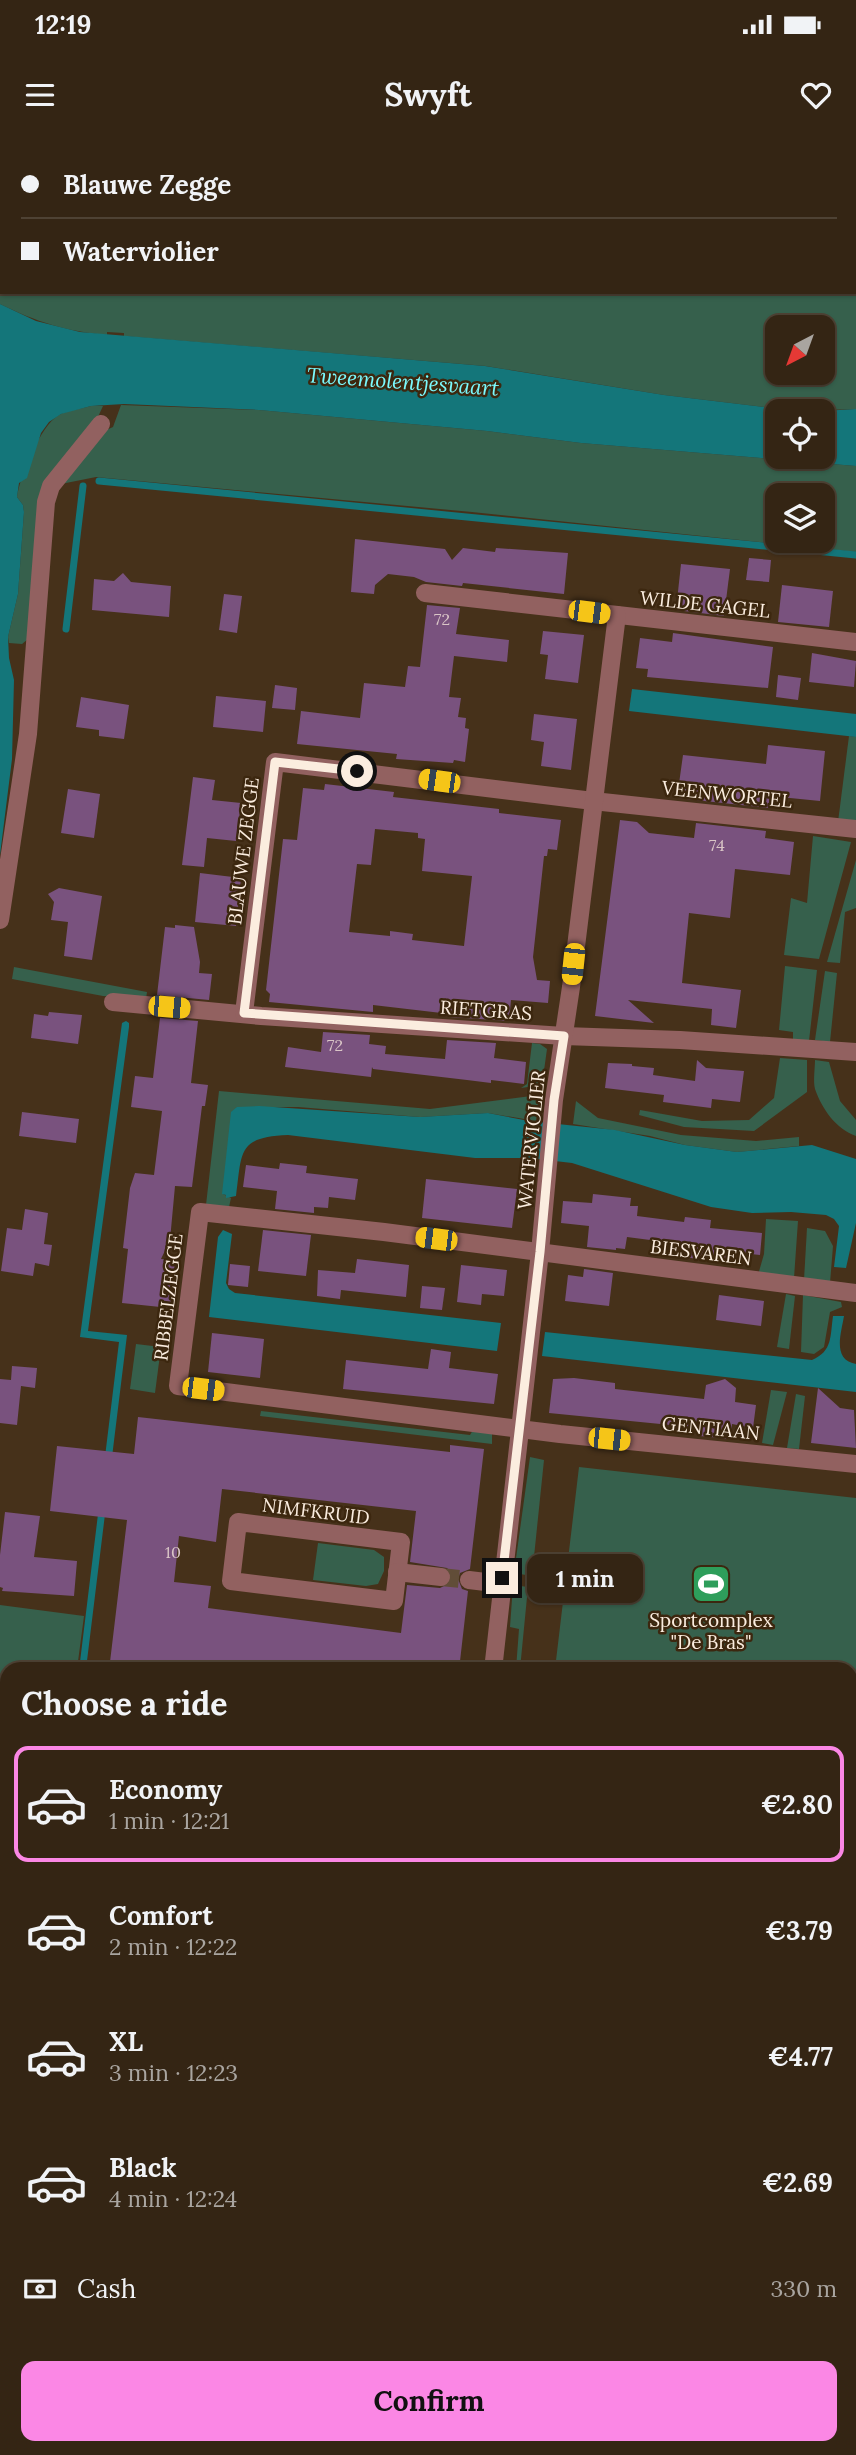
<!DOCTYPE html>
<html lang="en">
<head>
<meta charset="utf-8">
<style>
	:root { --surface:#342514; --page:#3f3122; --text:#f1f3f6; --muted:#a9a5a0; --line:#4e4234; --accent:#fb87e5 }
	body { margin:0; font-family:Lora,serif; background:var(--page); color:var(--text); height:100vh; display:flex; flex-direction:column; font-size:26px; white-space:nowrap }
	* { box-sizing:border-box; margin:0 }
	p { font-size:23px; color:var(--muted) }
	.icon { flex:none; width:38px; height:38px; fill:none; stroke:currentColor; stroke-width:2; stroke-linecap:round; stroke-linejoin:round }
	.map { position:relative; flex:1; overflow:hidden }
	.details { position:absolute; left:0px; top:1522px; width:858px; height:793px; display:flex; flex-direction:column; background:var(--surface); border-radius:21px 21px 0 0; box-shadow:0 2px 5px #0004,0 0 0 2px var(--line) }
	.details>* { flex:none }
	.top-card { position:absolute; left:0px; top:0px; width:858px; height:154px; box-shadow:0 2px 5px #0004,0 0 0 2px var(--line); display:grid; align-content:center; height:154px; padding:0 21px; background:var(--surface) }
	.needle { width:46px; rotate:221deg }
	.controls { position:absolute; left:765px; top:175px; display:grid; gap:14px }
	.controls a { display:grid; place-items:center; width:70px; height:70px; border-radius:14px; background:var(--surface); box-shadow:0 2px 5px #0004,0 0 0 2px var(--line); font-size:35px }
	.end { position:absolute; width:32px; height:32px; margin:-16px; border:9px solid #fbeddf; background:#111; box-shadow:0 0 0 4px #111 }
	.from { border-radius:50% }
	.bubble { position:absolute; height:49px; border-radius:14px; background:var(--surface); box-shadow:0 2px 5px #0004,0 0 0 2px var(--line); font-size:23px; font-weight:700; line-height:49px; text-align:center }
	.car { position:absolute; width:21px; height:42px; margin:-21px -10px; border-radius:9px; box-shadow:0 0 5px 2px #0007; background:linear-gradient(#f5c518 24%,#345 0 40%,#f5c518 0 76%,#345 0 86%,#f5c518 0) }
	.top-card b { display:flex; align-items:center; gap:24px; height:66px; font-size:26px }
	.top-card b+b { border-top:2px solid var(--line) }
	.top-card i { width:18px; height:18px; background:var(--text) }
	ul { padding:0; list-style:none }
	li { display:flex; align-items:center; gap:21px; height:116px; margin:0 14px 10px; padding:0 7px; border:4px solid transparent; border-radius:14px }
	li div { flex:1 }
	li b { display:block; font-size:26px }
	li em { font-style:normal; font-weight:700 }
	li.selected { border-color:var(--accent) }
	li>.icon { width:63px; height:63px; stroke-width:1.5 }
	h2 { padding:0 21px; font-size:32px; line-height:84px }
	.pay { display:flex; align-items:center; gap:18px; height:77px; padding:0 21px; font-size:26px }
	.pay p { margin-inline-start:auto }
	.button { display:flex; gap:14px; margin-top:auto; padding:14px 21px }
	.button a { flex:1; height:80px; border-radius:14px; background:var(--accent); color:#111; font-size:28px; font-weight:700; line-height:80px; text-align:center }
	.status { display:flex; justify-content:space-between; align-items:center; height:49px; padding:0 35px; background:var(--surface); direction:ltr }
	.status svg { height:19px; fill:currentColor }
	header { display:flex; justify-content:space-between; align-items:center; height:91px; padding:0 21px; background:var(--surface); font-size:32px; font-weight:700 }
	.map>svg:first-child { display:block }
	.green { fill:#36604c; fill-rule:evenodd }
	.forest { fill:#418263 }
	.water { fill:#14767a }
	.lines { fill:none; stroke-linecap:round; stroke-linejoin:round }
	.stream { stroke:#14767a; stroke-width:7 }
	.building { fill:#79527e; fill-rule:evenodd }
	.minor-tunnel { stroke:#614d38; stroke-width:18; stroke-dasharray:18 9; stroke-linecap:butt }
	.minor { stroke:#926160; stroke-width:18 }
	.major { stroke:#ea8788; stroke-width:18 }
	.route { stroke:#fbeddf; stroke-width:9 }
	.labels { text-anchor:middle; stroke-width:5; stroke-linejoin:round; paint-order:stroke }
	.number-label { font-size:16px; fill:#dac6c7 }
	.street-label { font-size:19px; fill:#fbeddf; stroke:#3c270f }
	.poi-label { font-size:19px; fill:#fbeddf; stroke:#3c270f }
	.water-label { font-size:21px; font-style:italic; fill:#7bfafe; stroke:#3c270f }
</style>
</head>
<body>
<div class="status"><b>12:19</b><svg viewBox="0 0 49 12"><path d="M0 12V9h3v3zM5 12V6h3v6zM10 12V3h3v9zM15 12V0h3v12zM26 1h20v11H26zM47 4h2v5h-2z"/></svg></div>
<header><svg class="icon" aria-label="menu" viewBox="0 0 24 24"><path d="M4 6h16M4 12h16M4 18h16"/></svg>Swyft<svg class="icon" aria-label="heart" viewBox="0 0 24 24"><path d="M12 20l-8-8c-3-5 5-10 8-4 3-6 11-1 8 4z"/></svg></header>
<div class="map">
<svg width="856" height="2315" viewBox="0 0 856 2315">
	<rect width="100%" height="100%" fill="#46311a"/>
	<g class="green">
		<path d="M0,0H856V269L798,271L664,255L486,226L124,196V193L107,192V195C65,191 37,182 0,164ZM2,2H856V152H2ZM777,187H822V233H777Z"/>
		<path d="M121,265L259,270L487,291L581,303L856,326V412L472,372L96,337L61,344L104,291L113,287ZM777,355H822V401H777Z"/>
		<path d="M91,266H103L97,279L48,340L28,499L22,504L9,503L8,497L18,454L24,372L23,365L17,357C20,336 40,286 59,275C68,270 81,269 91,266Z"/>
		<path d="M849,596L856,597V684L838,682Z"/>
		<path d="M813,696L851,702L819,819L784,815L791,758L807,763Z"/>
		<path d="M856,720V768L845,772L840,823L827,822Z"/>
		<path d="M785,826L817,830L809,901H793V892L779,890Z"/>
		<path d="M14,827L147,852L146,859L103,856L12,839Z"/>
		<path d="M825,831L837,833L830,902L815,900Z"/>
		<path d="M532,903L540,904L547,909L542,945L521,948L527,944Z"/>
		<path d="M780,918L807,920V952L754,991L684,987L639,975L640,970L702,981L749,980L774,958Z"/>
		<path d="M815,920L829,922L840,961L856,980V996C836,989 822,969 815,949C813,941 815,928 815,920Z"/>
		<path d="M219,951L430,969L539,955L536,981L488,973L420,977L298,967H237L223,1054L231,1058L229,1067L206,1065Z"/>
		<path d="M576,961L598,978L681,995L756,1001L799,997V1006L737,1012L685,1005L650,996L573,984Z"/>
		<path d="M766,1079L798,1081L794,1138L758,1135L764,1114Z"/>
		<path d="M807,1088L825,1091L833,1106L830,1143L804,1140Z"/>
		<path d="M786,1154L795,1156L789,1209L777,1207Z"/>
		<path d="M803,1155L841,1162L842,1167L830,1172L824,1207L814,1214L801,1212Z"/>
		<path d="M136,1204L161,1207L155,1253L130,1249Z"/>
		<path d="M771,1250L787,1252L773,1305L762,1303Z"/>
		<path d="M796,1254L805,1256L799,1309L787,1308Z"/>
		<path d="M261,1271L470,1295L473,1290L492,1294V1304L260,1276Z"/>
		<path d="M530,1317L544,1320L532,1436L514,1433Z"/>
		<path d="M579,1327L856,1358V1605L851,1604L850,1530L555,1529Z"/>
		<path d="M318,1403L374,1410L384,1417V1431L378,1444L366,1446L313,1440Z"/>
		<path d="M513,1445L528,1447L520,1529H516L519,1489L510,1487Z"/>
		<path d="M0,1465L84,1476L77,1529L7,1530V1541L0,1540Z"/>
	</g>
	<path class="forest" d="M152,0H628L642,2H152Z"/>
	<g class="water">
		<path d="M0,164L36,181L80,192L485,226L664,255L798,271H777V317H822V271L856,269V326L581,303L487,291L259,270L124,264L91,266L61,274L49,282L41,293L27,338L19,343L17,357L23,365L24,372L18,454L8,497L9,518L14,540L12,619L0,715Z"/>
		<path d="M632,549L856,574V597L629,571Z"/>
		<path d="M126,881L129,883V887L88,1191L127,1195L86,1529L79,1530L119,1202L80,1197L122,883Z"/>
		<path d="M259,966L420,977L488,973L529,981L615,990L685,1005L737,1012L812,1005L856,1019V1083L846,1128L834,1127L839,1086L834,1079L826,1075L791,1072L752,1073L711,1067L572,1023L529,1018H475L288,995C237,997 242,1012 236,1056L226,1058V1055L222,1054L231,972L237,967Z"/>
		<path d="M223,1090L232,1094L226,1143L229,1149L235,1153L501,1183L497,1211L209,1177L218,1097Z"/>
		<path d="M833,1176H844C841,1194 832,1220 856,1224V1252L542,1216L545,1192L812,1220C833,1211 830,1196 833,1176Z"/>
	</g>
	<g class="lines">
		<g class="stream">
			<path d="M99,341L856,415"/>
			<path d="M66,489L83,346"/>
			<path d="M311,2308L368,2315"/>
		</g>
	</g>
	<g class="building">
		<path d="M355,399L445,409L452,420L463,408L495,412L496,408L568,413L564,454L463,443L462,446L426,442L414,437L388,434L375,445L374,454L351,452Z"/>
		<path d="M749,418L771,420L769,442L746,440Z"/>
		<path d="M681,424L730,429L724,476L676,470Z"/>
		<path d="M123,433L131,442L171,446L169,477L92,470L94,439L114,441Z"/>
		<path d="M782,445L833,451L829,487L778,482Z"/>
		<path d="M224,454L242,456L237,493L219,490Z"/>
		<path d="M427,465L460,468L456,494L509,500L507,522L454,516L449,557L461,558L458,577L466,578L465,588L469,589L465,622L454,620L453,623L396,619L397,614L297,604L301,571L360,578L364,543L405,547L408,526L420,527Z"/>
		<path d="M543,491L584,495L578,543L545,539L548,515L540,514Z"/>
		<path d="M673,493L773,507L768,548L647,537L648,529L636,528L640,498L672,502Z"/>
		<path d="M812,513L856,521L854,547L809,542Z"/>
		<path d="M778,535L801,538L798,560L776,557Z"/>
		<path d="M275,545L297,548L295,570L272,568Z"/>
		<path d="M216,556L266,561L263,592L213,587Z"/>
		<path d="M81,557L129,565L124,599L99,596V590L76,587Z"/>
		<path d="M534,574L577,579L571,630L541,626L544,602L531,600Z"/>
		<path d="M768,605L825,611L820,661L770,656L768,668L677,658L683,615L766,624Z"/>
		<path d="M193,637L215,640L212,660L241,663L236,701L207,698L204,727L182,725Z"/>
		<path d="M325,644L394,652L393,657L499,669V673L561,680L557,710L548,709L547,716H544L533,817L537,840L550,841L548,863L511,860L509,881L450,877V874L373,865V872L269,862L270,854L266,850L283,699L297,700L303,648L324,650ZM375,689L418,693V698L425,699L422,731L472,736L464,806L412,800L413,794L390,791V796L349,792L357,724L371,725Z"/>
		<path d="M68,649L100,654L94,698L61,693Z"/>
		<path d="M620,680L637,682L649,693L694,698L696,683L766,691L765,698L794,702L790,735L735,729L730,778L689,773L682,843L741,850L736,888L711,885L712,869L628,860L654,883L595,876Z"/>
		<path d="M200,733L241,738L236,786L195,782Z"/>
		<path d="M59,748L102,756L92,820L64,816L68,782L51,780L54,762L48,754Z"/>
		<path d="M175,785L194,787L200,822L199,833L212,834L209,860L157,855L165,787L175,788Z"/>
		<path d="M49,872L82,875L78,904L31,898L34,874L48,876Z"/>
		<path d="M160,878L198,881L191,943L208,945L205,966H202L192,1047L175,1046L170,1100L161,1119L175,1120L170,1168L122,1163L128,1109L123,1108L130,1048L135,1033L154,1035L162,971L131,967L135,936L153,938Z"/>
		<path d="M323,892L370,895L369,904L386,906L385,914L445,919L447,900L496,903L494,918L526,922L524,944L491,940V943L467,940L373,929L372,927L371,937L285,927L288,907L321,912Z"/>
		<path d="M697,920L706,928L744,931L740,962L712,959L711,968L663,962L664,955L605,948L608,923L632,924V926L654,928L653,935L695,941Z"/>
		<path d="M22,972L79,979L76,1003L19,996Z"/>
		<path d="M280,1023L307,1026L306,1033L358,1039L355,1060L329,1057L328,1068L314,1067V1073L275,1069L277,1051L243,1047L246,1025L279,1029Z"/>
		<path d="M426,1039L517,1049L512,1088L422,1078Z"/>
		<path d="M593,1054L631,1058L630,1066H638L637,1076L684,1082L685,1077L711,1080L710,1088L762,1093L760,1115L733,1112L732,1122L680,1117L681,1104L627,1097L625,1109L616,1108V1110L587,1107L589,1086L561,1083L563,1061L592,1063Z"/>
		<path d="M25,1069L48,1073L44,1104L52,1105L49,1126L35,1123L33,1136L1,1131L7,1088L22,1090Z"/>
		<path d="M263,1090L311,1095L306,1136L258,1131Z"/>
		<path d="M357,1119L409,1125L406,1157L341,1150L340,1159L317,1156L318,1130L355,1133Z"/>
		<path d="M230,1124L250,1126L248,1147L228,1145Z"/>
		<path d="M461,1125L507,1130L504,1156L482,1154L481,1165L457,1162Z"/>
		<path d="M584,1129L613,1133L609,1166L565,1161L568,1135L583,1137Z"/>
		<path d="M422,1146L445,1148L442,1170L420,1168Z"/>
		<path d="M719,1155L764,1161L761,1186L716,1180Z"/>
		<path d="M212,1193L264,1199L260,1238L208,1232Z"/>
		<path d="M431,1209L451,1212L449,1228L498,1234L494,1264L343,1249L346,1220L428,1229Z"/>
		<path d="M12,1226L37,1228L35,1248L21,1246L17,1285L0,1283V1239L11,1240Z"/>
		<path d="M574,1238L615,1243V1249L704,1259L706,1245L725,1239L736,1248L735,1262L756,1265L753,1288L732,1284L731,1299L700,1296L701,1288L549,1273L553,1239Z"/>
		<path d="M818,1248L840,1268L854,1270L856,1308L811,1303Z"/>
		<path d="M138,1277L450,1312V1305L484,1309L470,1429L460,1433L458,1439L462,1449L468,1451L459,1530H178L110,1522L127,1380L50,1371L57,1306L134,1314ZM222,1349L416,1371L410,1422L447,1428L452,1433L450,1443L440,1448L407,1445L401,1493L208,1468L211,1446L174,1442L179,1396L216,1402Z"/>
		<path d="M5,1372L40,1376L34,1417L77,1421L74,1456L2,1451L3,1448L0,1447V1415Z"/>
	</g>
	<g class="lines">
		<path class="minor-tunnel" d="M441,1437L469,1440"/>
		<g class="minor">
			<path d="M425,453L856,502"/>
			<path d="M0,780L28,594L46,362L51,346L101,284"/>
			<path d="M113,862L261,876L564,896L680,900L856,912"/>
			<path d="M244,873L275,622L593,661L856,689"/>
			<path d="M856,1153L384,1092L200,1072L178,1246L560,1294L856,1324"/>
			<path d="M238,1382L401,1402L394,1461L231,1441Z"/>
			<path d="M397,1432L441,1437"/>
			<path d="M469,1440L502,1444"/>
			<path d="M493,1530L540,1112L554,960L571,847L617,475"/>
			<path d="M850,1907L856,1908"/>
			<path d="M850,2047L856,2048"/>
			<path d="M850,2263L856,2264"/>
			<path d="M569,2315V2308"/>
		</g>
		<g class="major">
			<path d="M0,1551L7,1552"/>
			<path d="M0,1573L7,1574"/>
			<path d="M850,1650L856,1651"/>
			<path d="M850,1682L856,1683"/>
		</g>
	</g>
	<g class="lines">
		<path class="route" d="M357,631L275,622L244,873L564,896L554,960L540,1112L502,1438"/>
	</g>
	<defs>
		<g id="stadium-square" transform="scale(2.0125)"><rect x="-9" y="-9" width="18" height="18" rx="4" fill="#2e9e5b" stroke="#3c270f"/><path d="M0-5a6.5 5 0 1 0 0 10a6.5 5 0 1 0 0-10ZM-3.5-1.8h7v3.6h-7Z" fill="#fff"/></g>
	</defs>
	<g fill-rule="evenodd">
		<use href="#stadium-square" x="711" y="1444"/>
	</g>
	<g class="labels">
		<g class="number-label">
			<text x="442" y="485">72</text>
			<text x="717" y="711">74</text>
			<text x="335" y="911">72</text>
			<text x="173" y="1418">10</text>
		</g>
		<g class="street-label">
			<text transform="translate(705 464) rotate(6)" y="7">WILDE GAGEL</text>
			<text transform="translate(727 654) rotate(6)" y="7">VEENWORTEL</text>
			<text transform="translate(243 711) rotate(-83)" y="7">BLAUWE ZEGGE</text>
			<text transform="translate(486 870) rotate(4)" y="7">RIETGRAS</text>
			<text transform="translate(531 1000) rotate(-84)" y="7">WATERVIOLIER</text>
			<text transform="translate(701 1112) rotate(7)" y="7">BIESVAREN</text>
			<text transform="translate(168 1157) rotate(-83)" y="7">RIBBELZEGGE</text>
			<text transform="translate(711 1288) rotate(6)" y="7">GENTIAAN</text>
			<text transform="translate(316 1371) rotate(7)" y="7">NIMFKRUID</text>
		</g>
		<g class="poi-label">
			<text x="711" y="1487">Sportcomplex<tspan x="711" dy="22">"De Bras"</tspan></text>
		</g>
		<g class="water-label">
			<text transform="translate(403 242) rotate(4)" y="7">Tweemolentjesvaart</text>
		</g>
	</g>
</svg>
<div class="controls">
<a><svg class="needle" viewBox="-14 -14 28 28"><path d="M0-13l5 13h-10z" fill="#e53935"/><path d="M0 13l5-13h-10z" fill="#a9a5a0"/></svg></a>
<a><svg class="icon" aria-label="locate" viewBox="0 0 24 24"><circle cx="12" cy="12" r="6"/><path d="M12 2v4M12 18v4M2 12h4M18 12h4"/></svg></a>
<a><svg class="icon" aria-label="layers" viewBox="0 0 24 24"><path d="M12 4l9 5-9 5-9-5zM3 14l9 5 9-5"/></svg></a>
</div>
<i class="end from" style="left:357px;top:631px"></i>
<i class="end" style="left:502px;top:1438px"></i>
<div class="bubble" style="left:527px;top:1414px;width:116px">1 min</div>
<i class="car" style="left:589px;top:472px;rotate:97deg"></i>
<i class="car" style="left:439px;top:641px;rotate:278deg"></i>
<i class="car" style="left:573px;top:824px;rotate:186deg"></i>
<i class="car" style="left:169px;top:867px;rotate:95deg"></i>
<i class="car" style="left:436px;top:1099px;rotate:277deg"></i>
<i class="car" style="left:203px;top:1249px;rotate:97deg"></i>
<i class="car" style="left:609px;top:1299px;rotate:96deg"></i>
<div class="top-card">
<b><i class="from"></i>Blauwe Zegge</b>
<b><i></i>Waterviolier</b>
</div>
<section class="details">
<h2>Choose a ride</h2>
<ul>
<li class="selected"><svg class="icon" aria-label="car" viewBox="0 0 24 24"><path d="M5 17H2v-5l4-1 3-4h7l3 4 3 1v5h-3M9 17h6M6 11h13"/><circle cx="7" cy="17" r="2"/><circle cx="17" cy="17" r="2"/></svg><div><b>Economy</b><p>1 min · 12:21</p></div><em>€2.80</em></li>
<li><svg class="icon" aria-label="car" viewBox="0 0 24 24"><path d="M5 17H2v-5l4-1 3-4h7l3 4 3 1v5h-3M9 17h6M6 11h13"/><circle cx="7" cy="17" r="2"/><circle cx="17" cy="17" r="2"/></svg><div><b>Comfort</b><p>2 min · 12:22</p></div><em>€3.79</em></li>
<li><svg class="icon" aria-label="car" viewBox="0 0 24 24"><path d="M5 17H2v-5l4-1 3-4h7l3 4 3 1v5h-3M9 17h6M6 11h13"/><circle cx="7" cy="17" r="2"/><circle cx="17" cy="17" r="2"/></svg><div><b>XL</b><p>3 min · 12:23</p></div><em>€4.77</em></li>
<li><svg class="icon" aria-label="car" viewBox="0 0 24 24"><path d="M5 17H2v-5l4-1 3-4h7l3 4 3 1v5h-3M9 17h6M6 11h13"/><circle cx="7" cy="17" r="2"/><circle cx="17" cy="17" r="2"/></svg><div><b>Black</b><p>4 min · 12:24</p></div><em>€2.69</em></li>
</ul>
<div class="pay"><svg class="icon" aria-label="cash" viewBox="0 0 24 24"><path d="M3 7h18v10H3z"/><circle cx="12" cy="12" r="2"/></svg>Cash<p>330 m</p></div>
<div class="button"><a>Confirm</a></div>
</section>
</div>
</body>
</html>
